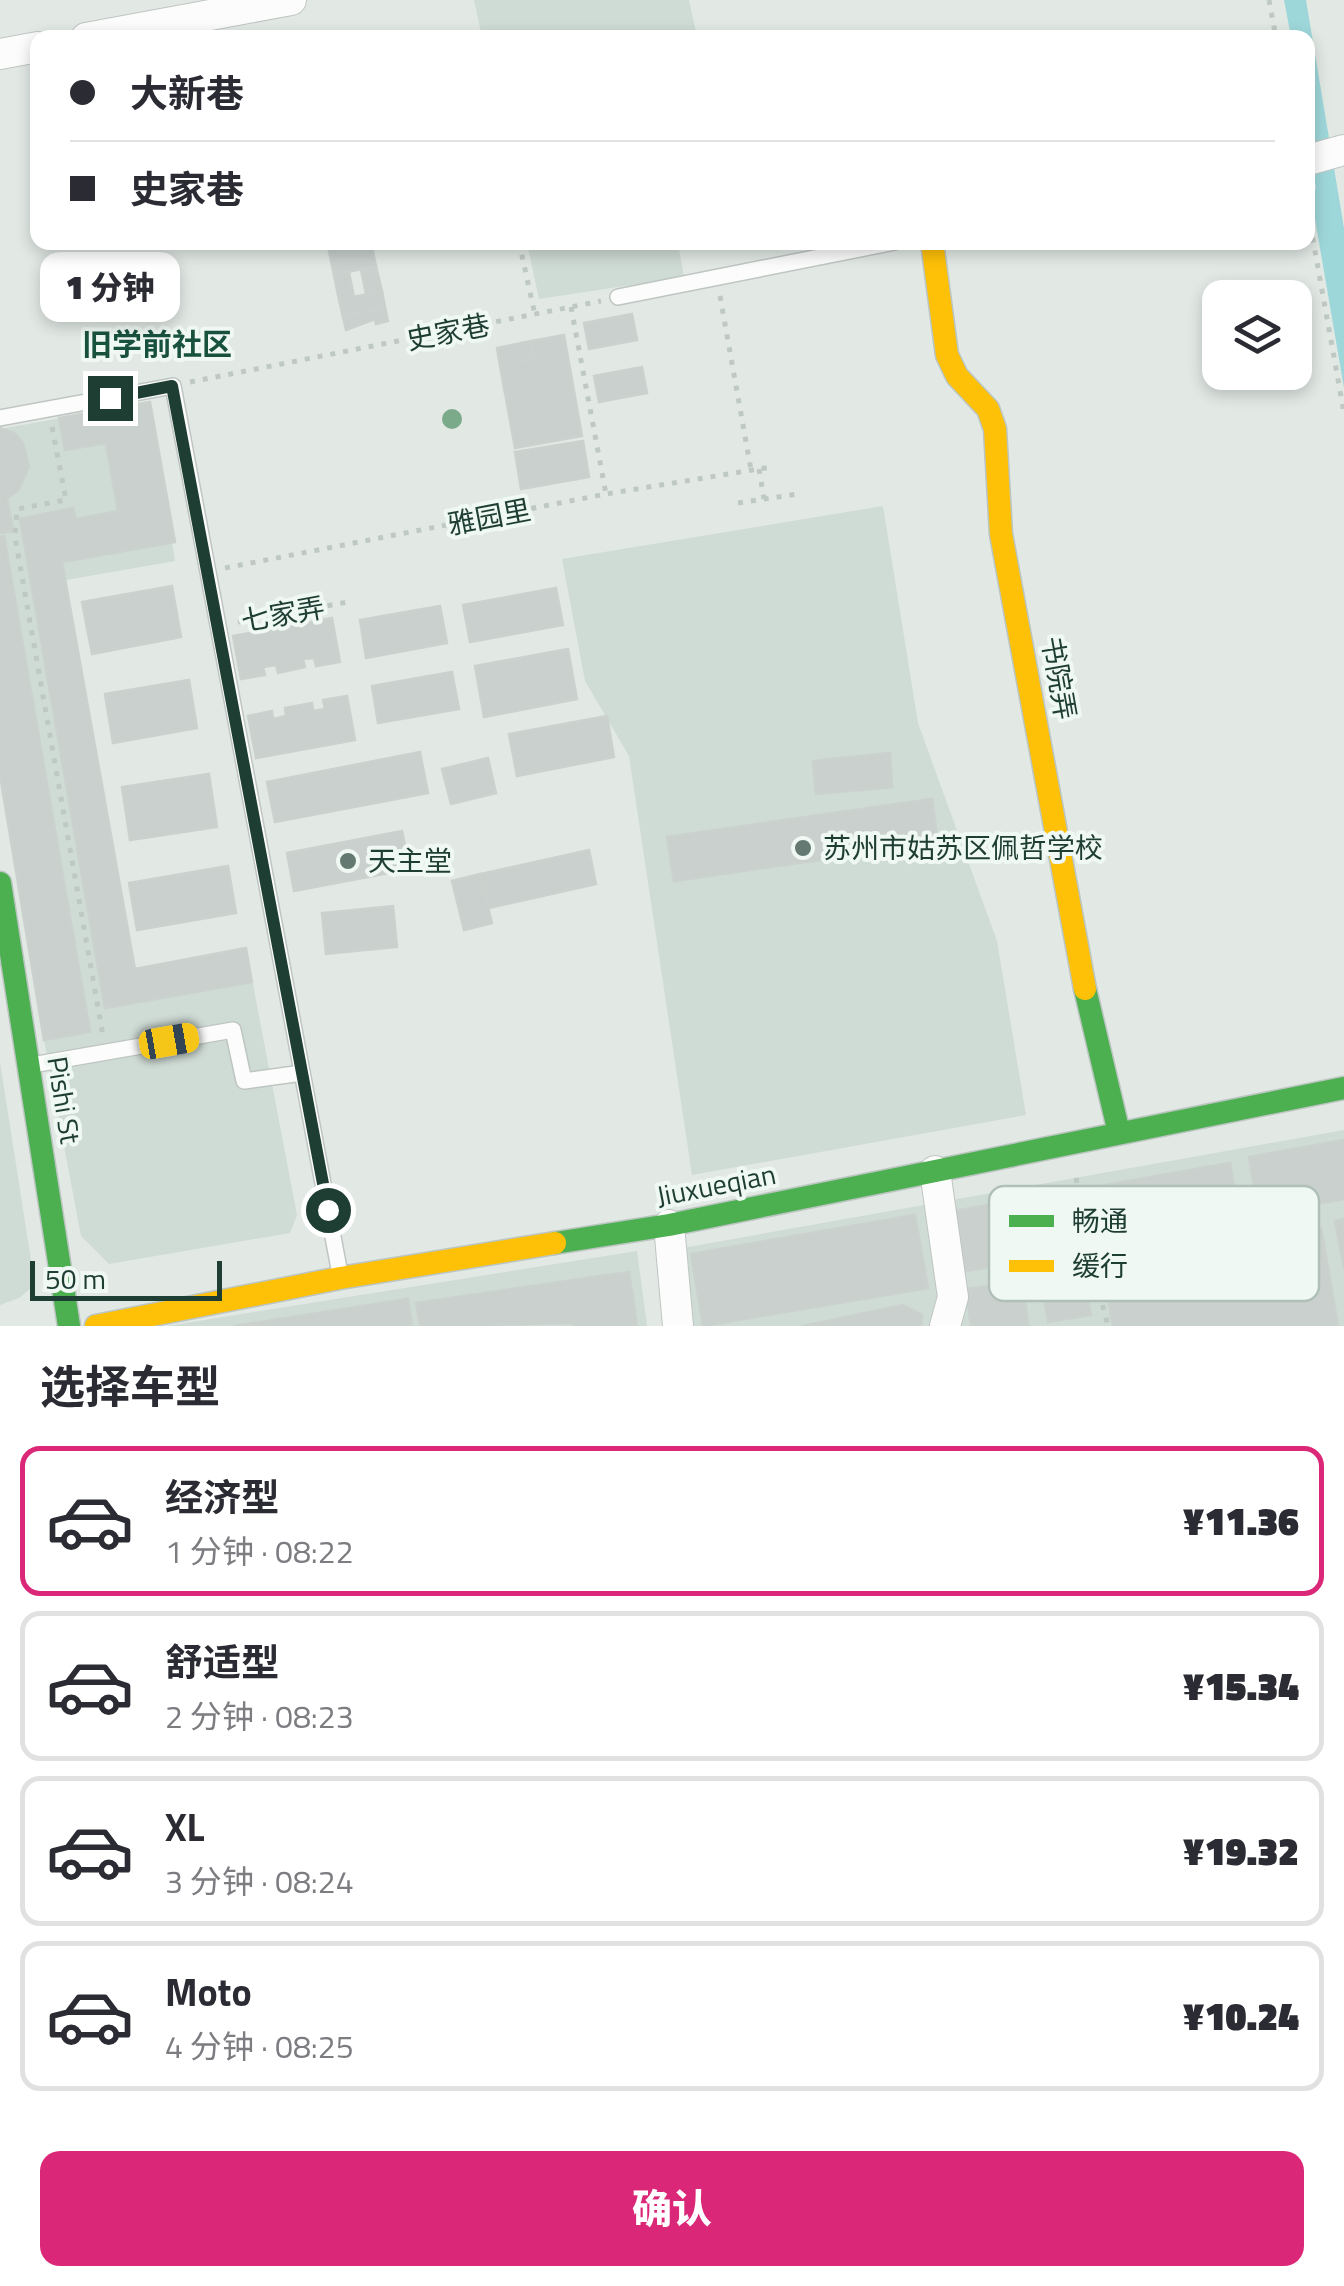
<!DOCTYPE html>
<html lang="zh">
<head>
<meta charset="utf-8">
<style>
	:root { --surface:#fff; --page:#f2f2f3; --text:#2b2b33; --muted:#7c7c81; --line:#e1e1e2; --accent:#db2777 }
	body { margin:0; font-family:"Titillium Web","Noto Sans SC",sans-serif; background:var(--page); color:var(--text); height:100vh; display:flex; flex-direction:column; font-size:38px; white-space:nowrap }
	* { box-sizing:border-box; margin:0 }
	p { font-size:32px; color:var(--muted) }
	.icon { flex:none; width:55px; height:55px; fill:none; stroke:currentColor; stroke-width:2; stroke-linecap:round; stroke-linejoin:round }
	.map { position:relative; height:1326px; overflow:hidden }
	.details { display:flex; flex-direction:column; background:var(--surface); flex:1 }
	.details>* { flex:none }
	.top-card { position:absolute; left:30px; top:30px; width:1285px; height:220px; border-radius:20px; box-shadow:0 5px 15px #0003; display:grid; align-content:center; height:220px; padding:0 40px; background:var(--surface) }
	.tools { position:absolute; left:1202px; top:280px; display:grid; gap:20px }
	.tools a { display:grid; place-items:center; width:110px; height:110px; border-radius:20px; background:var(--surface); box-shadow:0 5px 15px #0003; font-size:50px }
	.scale { position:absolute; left:30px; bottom:25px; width:192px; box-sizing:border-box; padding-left:10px; border:5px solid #1e3d33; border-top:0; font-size:28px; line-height:35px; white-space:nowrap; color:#1e3d33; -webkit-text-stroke:8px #eff8f3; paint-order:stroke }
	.end { position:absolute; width:45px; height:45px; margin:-22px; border:12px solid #1e3d33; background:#fff; box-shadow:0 0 0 5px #fff }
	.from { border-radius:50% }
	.bubble { position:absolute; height:70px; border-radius:20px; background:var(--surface); box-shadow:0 5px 15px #0003; font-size:32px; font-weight:800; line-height:70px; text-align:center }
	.car { position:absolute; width:30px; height:60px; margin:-30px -15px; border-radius:12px; box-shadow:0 0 8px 2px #0007; background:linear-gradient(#f5c518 24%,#345 0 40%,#f5c518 0 76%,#345 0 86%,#f5c518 0) }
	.top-card b { display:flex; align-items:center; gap:35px; height:95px; font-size:38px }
	.top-card b+b { border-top:2px solid var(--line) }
	.top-card i { width:25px; height:25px; background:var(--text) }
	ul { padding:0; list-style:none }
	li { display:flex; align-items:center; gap:30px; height:150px; margin:0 20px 15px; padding:0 20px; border:5px solid var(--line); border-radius:20px }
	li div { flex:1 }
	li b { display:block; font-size:38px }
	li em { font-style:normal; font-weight:800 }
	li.on { border-color:var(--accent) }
	li>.icon { width:90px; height:90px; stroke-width:1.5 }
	h2 { padding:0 40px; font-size:45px; line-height:120px }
	.button { display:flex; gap:20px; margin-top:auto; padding:20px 40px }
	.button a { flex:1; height:115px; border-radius:20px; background:var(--accent); color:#fff; font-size:40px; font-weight:800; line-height:115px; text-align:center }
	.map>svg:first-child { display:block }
	.built { fill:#cfdbd5 }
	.water { fill:#9ed7da }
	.building { fill:#c9d0cd; stroke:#cbd2ce; stroke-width:2.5 }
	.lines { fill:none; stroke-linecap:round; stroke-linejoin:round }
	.lane-casing { stroke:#bfc6c2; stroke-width:18 }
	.street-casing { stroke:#bfc6c2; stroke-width:32 }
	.fast-casing { stroke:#bbc5c1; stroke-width:25 }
	.slow-casing { stroke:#bbc5c1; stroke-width:25 }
	.path { stroke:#bfc9c4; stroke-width:5; stroke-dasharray:5 8; stroke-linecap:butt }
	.lane { stroke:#fbfcfb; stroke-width:15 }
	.street { stroke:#fbfcfb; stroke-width:30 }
	.fast { stroke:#4caf50; stroke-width:22 }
	.slow { stroke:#ffc107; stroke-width:22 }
	.tree { fill:#7aaa8a }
	.route { stroke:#1e3d33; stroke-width:12 }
	.poi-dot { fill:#637971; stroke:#eff8f3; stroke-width:4 }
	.labels { text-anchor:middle; stroke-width:8; stroke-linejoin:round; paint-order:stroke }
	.street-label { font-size:28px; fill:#1e3d33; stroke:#eff8f3 }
	.poi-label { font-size:28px; fill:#1e3d33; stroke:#eff8f3; text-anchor:start }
	.neighbourhood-label { font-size:30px; font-weight:bold; fill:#19513f; stroke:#eff8f3 }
	.key { fill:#eff8f3; stroke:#b0c0b9; stroke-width:2.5 }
	.key-label { font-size:28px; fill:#1e3d33 }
</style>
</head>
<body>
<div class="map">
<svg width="1344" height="1326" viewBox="0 0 1344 1326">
	<rect width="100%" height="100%" fill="#e2e9e5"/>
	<g class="built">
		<path d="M474,0H689L697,37H482Z"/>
		<path d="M527,243H678L684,277L539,299Z"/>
		<path d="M150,402L175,561L66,580L135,968L246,948L297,1215L290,1233L109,1264L81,1236L44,1040L0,775V429Z"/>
		<path d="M883,506L918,723L997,941L1026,1115L692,1175L629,756L585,681L562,559Z"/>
		<path d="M0,1062L33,1273L30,1289L19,1298L0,1305Z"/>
		<path d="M1344,1130V1326H684L677,1249Z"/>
		<path d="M637,1251L647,1326H167Z"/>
	</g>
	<path class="water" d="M1284,0H1306L1344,228V388L1310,190L1316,189L1308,134V38L1291,37Z"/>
	<g class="building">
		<path d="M327,242H371L376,266L334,275Z"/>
		<path d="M376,266L382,291L366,294L361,270Z"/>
		<path d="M349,272L354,297L339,300L334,275Z"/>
		<path d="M382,291L385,307L343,317L339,300Z"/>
		<path d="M385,307L388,321L376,324L375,319L346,330L343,317Z"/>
		<path d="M632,314L637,340L589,349L584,323Z"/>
		<path d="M564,335L582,436L515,448L500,366L534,360L531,341Z"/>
		<path d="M531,341L534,360L500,366L497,348Z"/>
		<path d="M642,367L647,393L599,402L594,376Z"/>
		<path d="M150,402L175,542L62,562L135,969L246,948L252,982L105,1008L20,519L73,508L76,519L118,511L106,443L65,450L59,418Z"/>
		<path d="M0,428L14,433L23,443L29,467L18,491L7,498L13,531L0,533Z"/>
		<path d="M583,441L589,477L521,489L515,452Z"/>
		<path d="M4,536L90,1032L44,1040L0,775V537Z"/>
		<path d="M172,586L181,637L92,654L82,602Z"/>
		<path d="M556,588L563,625L470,642L463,605Z"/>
		<path d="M440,606L447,643L366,658L360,620Z"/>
		<path d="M332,618L340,662L316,666L314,658L303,659L305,667L278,673L276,665L263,667L265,675L241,679L233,636Z"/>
		<path d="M568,649L577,699L484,717L475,666Z"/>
		<path d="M452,672L459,709L378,723L372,686Z"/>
		<path d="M189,680L197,728L113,743L105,694Z"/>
		<path d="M347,696L355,740L256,758L248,716L272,711L273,719L286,716L285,708L312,703L313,711L325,709L323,700Z"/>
		<path d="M607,716L614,757L517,776L509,734Z"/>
		<path d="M420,752L428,793L275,822L267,782Z"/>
		<path d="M890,753L892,787L816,794L813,761Z"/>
		<path d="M488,758L496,793L451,804L442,769Z"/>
		<path d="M209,774L217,827L130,840L122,787Z"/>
		<path d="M932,799L938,843L674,881L667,837Z"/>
		<path d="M402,831L410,869L294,891L287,853Z"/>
		<path d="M589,850L596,884L489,908L481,874Z"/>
		<path d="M228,866L236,913L137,930L129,883Z"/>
		<path d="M480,874L492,923L464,930L452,881Z"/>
		<path d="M393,906L397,947L326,954L322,913Z"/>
		<path d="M1344,1140V1199L1259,1214L1249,1157Z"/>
		<path d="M1230,1163L1239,1215L1092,1240L1083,1189Z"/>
		<path d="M1060,1192L1071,1253L954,1273L943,1213Z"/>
		<path d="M915,1215L928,1288L703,1326L691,1254Z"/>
		<path d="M1344,1219V1268L1335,1221Z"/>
		<path d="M1321,1228L1338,1326H1113L1102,1266Z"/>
		<path d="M1083,1271L1091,1315L1048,1322L1041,1278Z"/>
		<path d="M629,1272L637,1326H574L573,1323L420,1326L416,1303Z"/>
		<path d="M1023,1282L1028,1326H971L966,1289Z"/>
		<path d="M408,1299L412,1326H234Z"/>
		<path d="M903,1305L922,1315L921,1326H803Z"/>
	</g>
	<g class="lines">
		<g class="lane-casing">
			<g id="lane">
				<path d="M618,297L895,242"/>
				<path d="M0,418L173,386L340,1274"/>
				<path d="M32,1065L233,1030L244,1081L302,1073"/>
			</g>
		</g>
		<g class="street-casing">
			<g id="street">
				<path d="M86,38L291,0"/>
				<path d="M0,54L38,47"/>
				<path d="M1308,160L1344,150"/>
				<path d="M935,1171L953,1297L945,1326"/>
				<path d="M669,1225L678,1326"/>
			</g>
		</g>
		<g class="fast-casing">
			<g id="fast">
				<path d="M0,883L69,1326"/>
				<path d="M1085,989L1119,1133"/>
				<path d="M555,1243L669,1225L1344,1088"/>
			</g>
		</g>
		<g class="slow-casing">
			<g id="slow">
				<path d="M932,242L947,355L957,376L988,409L995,429L1001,534L1085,989"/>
				<path d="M96,1326L340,1278L555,1243"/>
			</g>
		</g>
		<g class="path">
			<path d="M1269,0L1276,38"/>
			<path d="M1308,212L1344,413"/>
			<path d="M519,242L535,315"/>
			<path d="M720,296L751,470"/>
			<path d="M571,307L606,494"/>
			<path d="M190,382L601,301"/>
			<path d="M52,427L66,500L17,509L15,537L103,1036"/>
			<path d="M759,469L764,499"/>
			<path d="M738,503L798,494"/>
			<path d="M225,568L606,494L771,467"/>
			<path d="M238,622L348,602"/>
			<path d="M1076,1178L1087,1246L1108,1326"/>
		</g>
		<use href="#lane" class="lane"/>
		<use href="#street" class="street"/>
		<use href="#fast" class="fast"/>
		<use href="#slow" class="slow"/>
	</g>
	<circle class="tree" cx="452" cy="419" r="10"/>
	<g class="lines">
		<path class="route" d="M110,398L172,386L328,1210"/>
	</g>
	<g class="poi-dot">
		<circle cx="803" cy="848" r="10"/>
		<circle cx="348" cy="861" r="10"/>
	</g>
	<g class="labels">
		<g class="street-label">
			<text transform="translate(448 332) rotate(-11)" y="10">史家巷</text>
			<text transform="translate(489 517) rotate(-11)" y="10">雅园里</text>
			<text transform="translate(283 614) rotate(-10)" y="10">七家弄</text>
			<text transform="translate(1059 678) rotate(80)" y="10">书院弄</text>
			<text transform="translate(64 1100) rotate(81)" y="10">Pishi St</text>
			<text transform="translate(716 1185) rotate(-11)" y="10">Jiuxueqian</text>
		</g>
		<g class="poi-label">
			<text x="823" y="858">苏州市姑苏区佩哲学校</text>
			<text x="368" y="871">天主堂</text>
		</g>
		<g class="neighbourhood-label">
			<text x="157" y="355">旧学前社区</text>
		</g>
	</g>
	<rect x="989" y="1186" width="330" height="115" rx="15" class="key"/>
	<rect x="1009" y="1215" width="45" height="12" fill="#4caf50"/>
	<rect x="1009" y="1260" width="45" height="12" fill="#ffc107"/>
	<g class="key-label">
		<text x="1072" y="1231">畅通</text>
		<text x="1072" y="1276">缓行</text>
	</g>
</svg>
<div class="tools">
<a><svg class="icon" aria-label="layers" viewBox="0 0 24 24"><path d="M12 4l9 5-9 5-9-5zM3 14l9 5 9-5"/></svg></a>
</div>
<div class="scale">50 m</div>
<i class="end from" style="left:328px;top:1210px"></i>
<i class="end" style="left:110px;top:398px"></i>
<div class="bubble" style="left:40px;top:252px;width:140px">1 分钟</div>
<i class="car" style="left:169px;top:1041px;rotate:80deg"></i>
<div class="top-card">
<b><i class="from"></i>大新巷</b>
<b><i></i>史家巷</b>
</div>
</div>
<section class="details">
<h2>选择车型</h2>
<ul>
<li class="on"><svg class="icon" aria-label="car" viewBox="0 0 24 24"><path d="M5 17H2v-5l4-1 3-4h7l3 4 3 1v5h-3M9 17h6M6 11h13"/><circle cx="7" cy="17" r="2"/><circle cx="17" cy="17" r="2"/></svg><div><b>经济型</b><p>1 分钟 · 08:22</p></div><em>¥11.36</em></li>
<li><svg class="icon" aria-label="car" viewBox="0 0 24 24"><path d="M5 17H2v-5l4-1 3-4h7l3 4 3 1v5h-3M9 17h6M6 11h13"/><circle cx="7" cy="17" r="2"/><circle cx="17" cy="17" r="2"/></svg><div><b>舒适型</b><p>2 分钟 · 08:23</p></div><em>¥15.34</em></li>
<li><svg class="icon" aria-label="car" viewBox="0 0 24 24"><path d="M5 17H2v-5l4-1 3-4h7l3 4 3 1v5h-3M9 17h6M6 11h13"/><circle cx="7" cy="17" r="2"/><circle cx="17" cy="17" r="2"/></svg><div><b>XL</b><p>3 分钟 · 08:24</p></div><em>¥19.32</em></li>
<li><svg class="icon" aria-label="car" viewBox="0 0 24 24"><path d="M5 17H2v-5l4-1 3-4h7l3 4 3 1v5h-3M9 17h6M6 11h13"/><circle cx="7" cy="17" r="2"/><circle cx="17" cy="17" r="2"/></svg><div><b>Moto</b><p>4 分钟 · 08:25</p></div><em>¥10.24</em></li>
</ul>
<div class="button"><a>确认</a></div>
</section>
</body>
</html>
